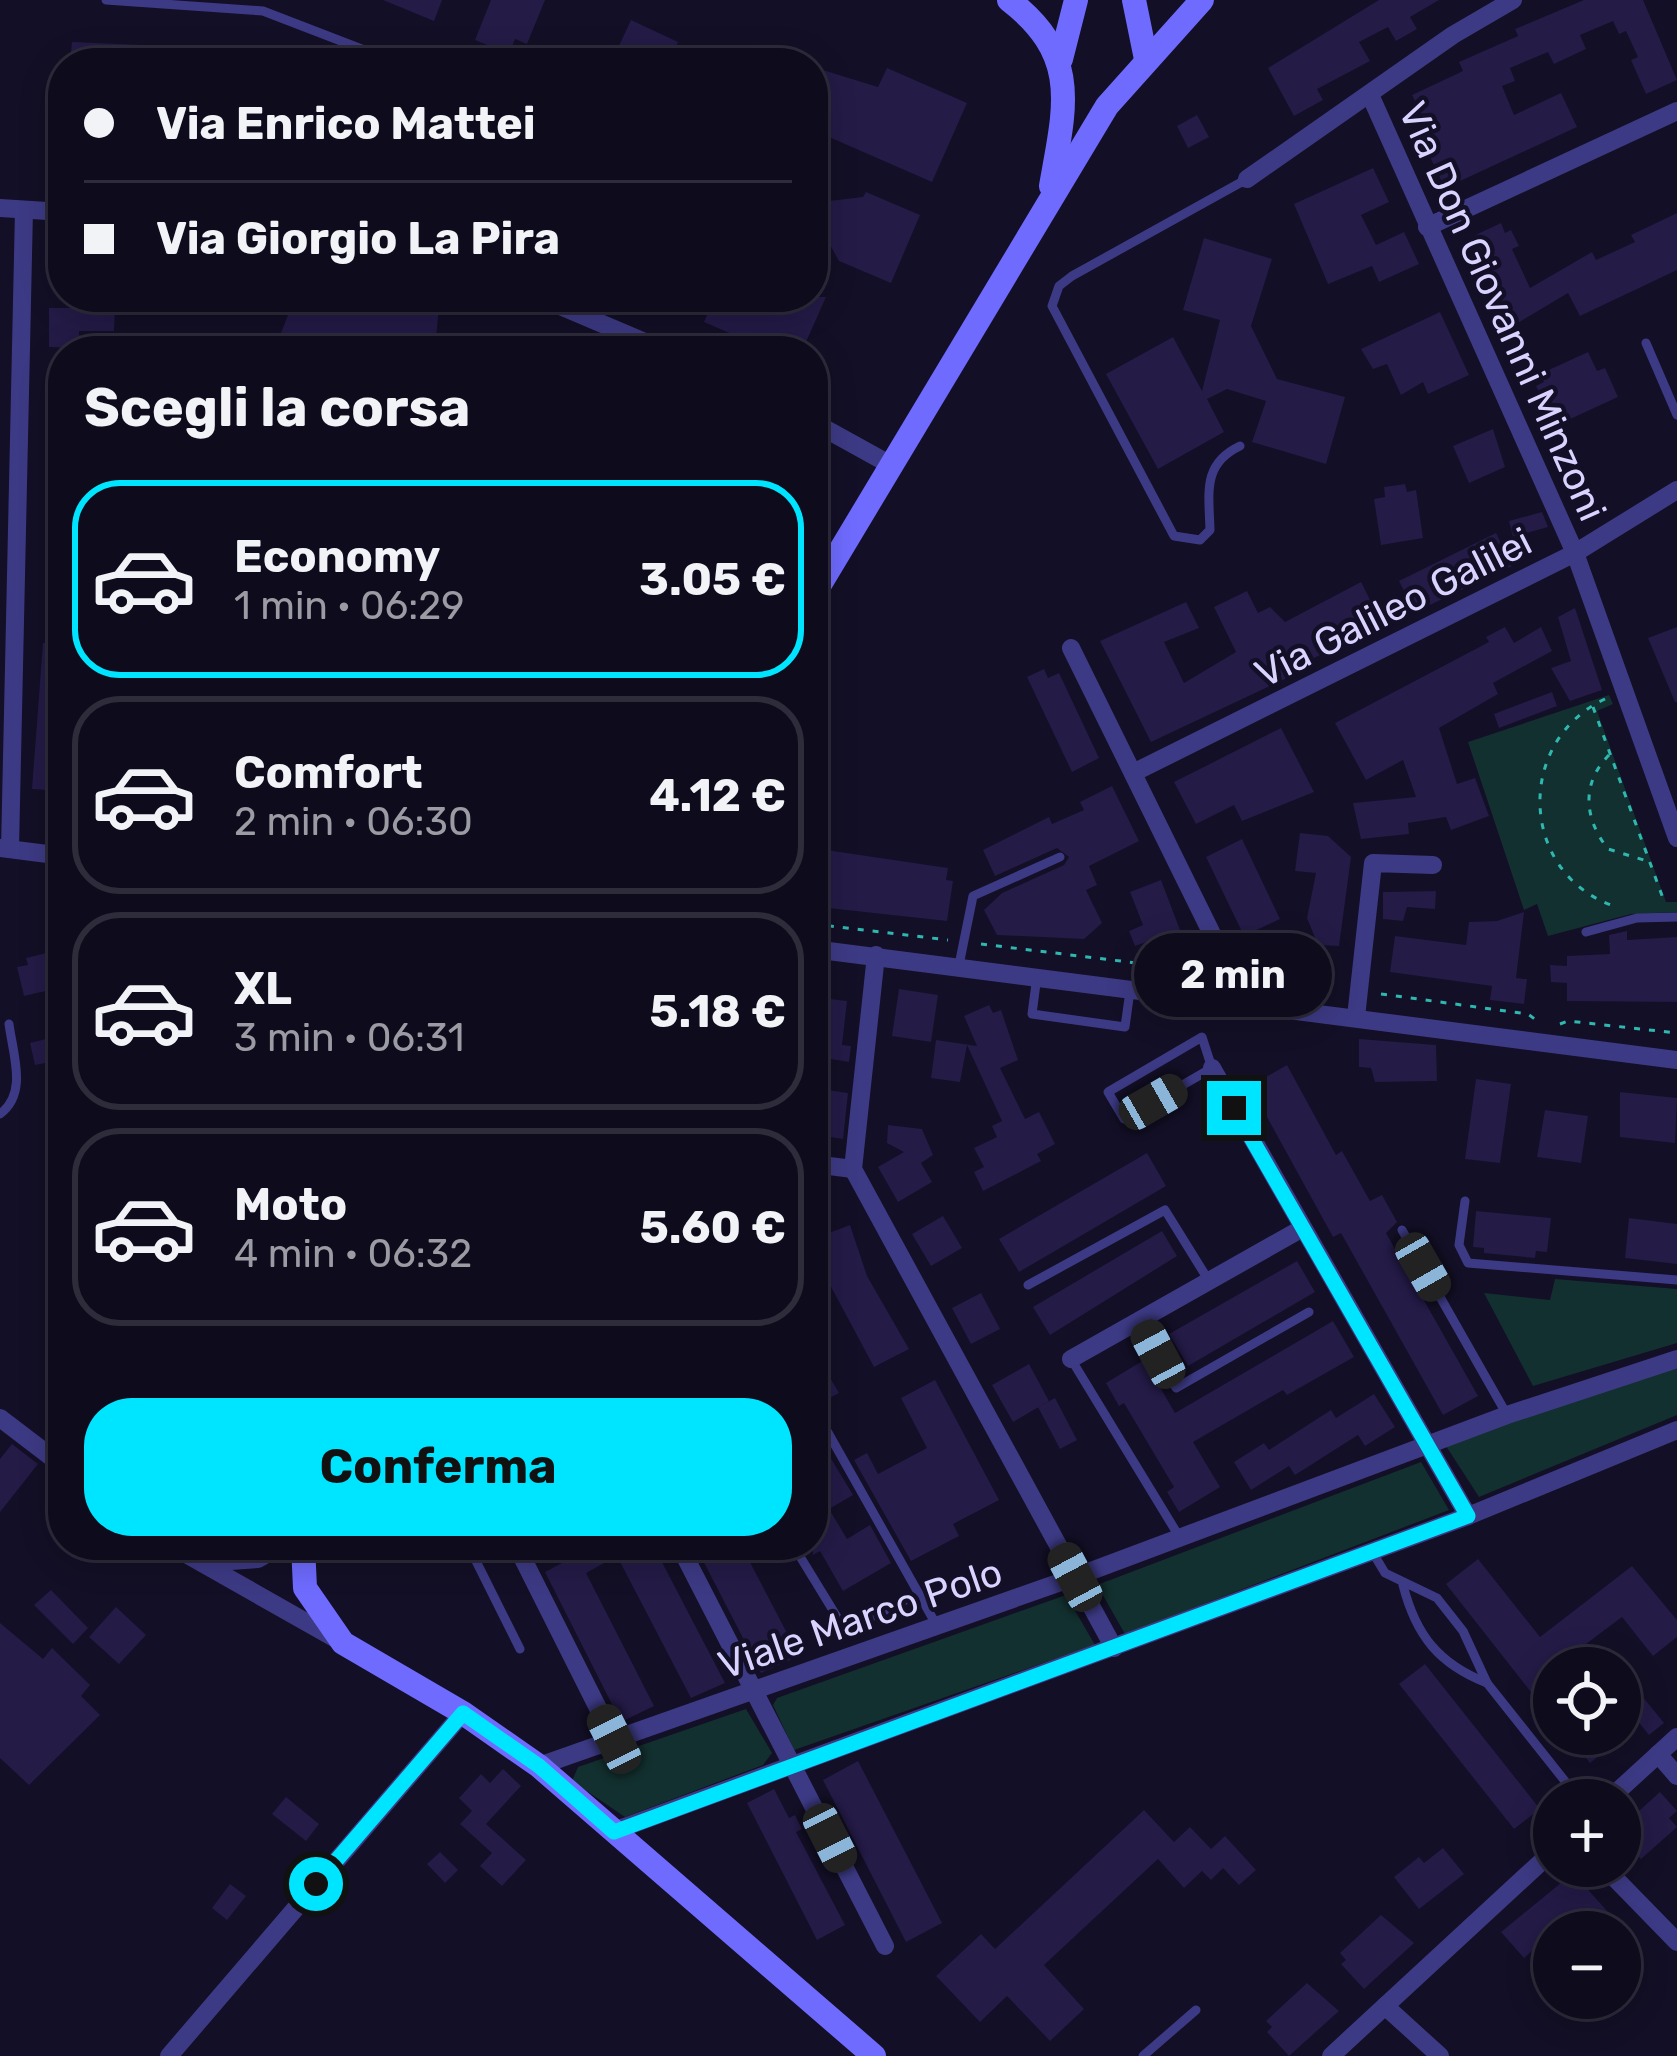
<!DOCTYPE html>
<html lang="it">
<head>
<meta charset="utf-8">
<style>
	:root { --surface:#0e0b1c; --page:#1c1929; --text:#f1f3f6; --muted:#9b9ba3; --line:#2e2b3b; --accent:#00e5ff }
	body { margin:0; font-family:Rubik,sans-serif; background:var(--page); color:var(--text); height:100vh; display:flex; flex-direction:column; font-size:45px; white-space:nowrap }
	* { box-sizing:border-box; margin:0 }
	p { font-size:39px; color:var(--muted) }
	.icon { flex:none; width:66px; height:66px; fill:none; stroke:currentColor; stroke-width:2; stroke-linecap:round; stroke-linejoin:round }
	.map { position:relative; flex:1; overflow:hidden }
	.drawer { position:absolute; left:48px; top:336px; width:780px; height:1224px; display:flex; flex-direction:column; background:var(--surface); border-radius:48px; box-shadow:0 6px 30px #0003,0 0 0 3px var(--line) }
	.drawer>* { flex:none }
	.hud { position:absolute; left:48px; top:48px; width:780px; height:264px; border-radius:48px; box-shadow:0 6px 30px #0003,0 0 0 3px var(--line); display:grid; align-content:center; height:264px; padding:0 36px; background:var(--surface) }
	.tools { position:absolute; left:1533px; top:1647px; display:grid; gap:24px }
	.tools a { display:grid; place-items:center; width:108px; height:108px; border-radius:50%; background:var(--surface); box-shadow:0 6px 30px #0003,0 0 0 3px var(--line); font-size:60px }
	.end { position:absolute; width:54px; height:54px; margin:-27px; border:15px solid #00e5ff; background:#111; box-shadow:0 0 0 6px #111 }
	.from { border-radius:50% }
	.bubble { position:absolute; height:84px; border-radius:42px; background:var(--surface); box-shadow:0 6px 30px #0003,0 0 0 3px var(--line); font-size:39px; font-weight:700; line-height:84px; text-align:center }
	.car { position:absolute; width:36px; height:72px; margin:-36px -18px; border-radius:15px; box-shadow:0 0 9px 3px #0007; background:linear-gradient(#222 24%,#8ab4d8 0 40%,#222 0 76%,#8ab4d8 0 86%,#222 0) }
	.hud b { display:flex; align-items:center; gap:42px; height:114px; font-size:45px }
	.hud b+b { border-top:3px solid var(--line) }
	.hud i { width:30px; height:30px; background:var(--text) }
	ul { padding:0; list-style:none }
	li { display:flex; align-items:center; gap:36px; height:198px; margin:0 24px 18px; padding:0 12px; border:6px solid var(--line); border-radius:48px }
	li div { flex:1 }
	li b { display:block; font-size:45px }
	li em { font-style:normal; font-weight:700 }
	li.current { border-color:var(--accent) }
	li>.icon { width:108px; height:108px; stroke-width:1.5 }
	h2 { padding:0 36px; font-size:54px; line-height:144px }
	.action { display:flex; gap:24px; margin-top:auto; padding:24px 36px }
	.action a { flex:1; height:138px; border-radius:48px; background:var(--accent); color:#111; font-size:48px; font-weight:700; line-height:138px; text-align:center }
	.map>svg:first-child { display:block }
	.green { fill:#12302f }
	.building { fill:#241b47 }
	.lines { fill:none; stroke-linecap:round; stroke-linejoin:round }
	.path { stroke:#2fb8b0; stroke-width:3; stroke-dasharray:6 9; stroke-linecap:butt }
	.service { stroke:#3d3a85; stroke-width:9 }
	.minor { stroke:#3d3a85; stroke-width:18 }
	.secondary { stroke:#6f6bff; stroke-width:24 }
	.route { stroke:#00e5ff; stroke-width:15 }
	.labels { text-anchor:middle; stroke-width:9; stroke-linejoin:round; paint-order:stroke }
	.street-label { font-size:39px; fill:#d9d4ff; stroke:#130f26 }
</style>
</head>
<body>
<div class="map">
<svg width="1677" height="2056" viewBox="0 0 1677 2056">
	<rect width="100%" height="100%" fill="#130f26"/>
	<g class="green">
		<path d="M1609,695L1613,704L1597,711L1666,902H1677V912L1631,914L1548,936L1537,904L1524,910L1468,742Z"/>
		<path d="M1555,1279L1677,1289V1343L1533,1386L1484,1293L1550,1300Z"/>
		<path d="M1677,1367V1415L1479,1497L1446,1446L1538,1410Z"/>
		<path d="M1421,1462L1449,1510L1125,1634L1097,1585Z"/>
		<path d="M1066,1595L1095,1645L794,1750L773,1705L777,1698Z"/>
		<path d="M746,1709L772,1753L763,1765L625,1817L572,1781L578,1767Z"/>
	</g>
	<g class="building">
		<path d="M383,0H442L434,21Z"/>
		<path d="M491,0H545L527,44L515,39L509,54L475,40Z"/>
		<path d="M1379,0H1439L1410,17L1417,29L1396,41L1388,27L1359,42L1370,61L1317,89L1323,100L1294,116L1268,68Z"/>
		<path d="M1584,0H1643L1677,80L1646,94L1631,60L1638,57L1626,31L1619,34L1613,21L1580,35L1586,49L1554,64L1548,52L1510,68L1515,81L1502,86L1514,115L1561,93L1577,127L1445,188L1430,157L1439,153L1412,95L1463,71L1459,62L1518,36L1515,29Z"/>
		<path d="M631,20L678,42L669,63H611Z"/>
		<path d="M72,42L142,45L141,63H70Z"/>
		<path d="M813,67L878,87L887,68L967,103L932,182L813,130Z"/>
		<path d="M1197,115L1209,137L1188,148L1177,126Z"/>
		<path d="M1373,168L1389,202L1361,215L1376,245L1404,232L1419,264L1379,282L1372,266L1328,284L1294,204Z"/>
		<path d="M866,192L920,215L891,283L839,261L818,223L829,201L863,197Z"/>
		<path d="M1677,213V270L1580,316L1568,293L1511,327L1469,238L1501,223L1505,233L1511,230L1519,246L1512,249L1530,288L1592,252L1596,260L1635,242L1631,235Z"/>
		<path d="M1204,238L1272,259L1251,326L1277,379L1345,397L1326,464L1252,442L1266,401L1227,389L1207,399L1224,432L1158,469L1106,374L1173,337L1202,391L1220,320L1183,310Z"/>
		<path d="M295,297L439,305L435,351H274Z"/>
		<path d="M715,297H826L802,351H771L704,322Z"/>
		<path d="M49,308H115L114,331H79V348L49,347Z"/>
		<path d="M1440,312L1469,375L1428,394L1423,382L1401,395L1387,364L1373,369L1361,349Z"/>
		<path d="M1588,352L1597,371L1605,368L1618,397L1555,426L1536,386L1544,382L1540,374Z"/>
		<path d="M1493,429L1505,467L1469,483L1453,446Z"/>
		<path d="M1405,484L1407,492L1416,490L1423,538L1381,545L1374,499L1385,497L1384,487Z"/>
		<path d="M1542,512L1548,527L1513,537L1509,521Z"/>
		<path d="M1496,533L1512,566L1415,612L1399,581Z"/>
		<path d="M1361,582L1382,623L1287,672L1289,677L1151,742L1100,641L1186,602L1199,628L1164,642L1184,683L1236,652L1214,607L1247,591L1258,613L1270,607L1285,622Z"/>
		<path d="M1575,608L1602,690L1570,701L1551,668L1571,661L1558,617Z"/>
		<path d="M1505,627L1514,643L1541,627L1552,651L1493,683L1498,694L1439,728L1457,784L1475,778L1489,816L1451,830L1446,817L1408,823L1409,834L1361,839L1353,803L1416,797L1403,760L1366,780L1335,723L1489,642L1486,637Z"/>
		<path d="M1677,627V702H1675L1648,638Z"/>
		<path d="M43,643L63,645V791L32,789Z"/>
		<path d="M1044,669L1048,678L1059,673L1099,758L1072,772L1027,677Z"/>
		<path d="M1552,692L1557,706L1499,728L1494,714Z"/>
		<path d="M1281,728L1314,792L1242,821L1234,805L1196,824L1174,782Z"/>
		<path d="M1112,786L1139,841L1089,866L1097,885L1086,890L1102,923L1084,939L997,935L984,910L1002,893L1064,865L1069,857L1057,848L995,876L983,850L1049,817L1052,824L1084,810L1080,802Z"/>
		<path d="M1300,833L1328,836L1351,857L1339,946L1318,945L1307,918L1316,873L1295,871Z"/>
		<path d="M1242,839L1280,919L1244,936L1206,857Z"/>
		<path d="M826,850L948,868L946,880L953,881L947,921L819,907Z"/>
		<path d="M1161,880L1180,930L1173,933L1178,945L1159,952L1154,939L1135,946L1129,931L1143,925L1130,892Z"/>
		<path d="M1436,891L1435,909L1407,907L1403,921L1383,919V892Z"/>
		<path d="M1524,912L1516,978L1527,979L1524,1004L1490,1000L1492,986L1390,972L1395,936L1466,945L1469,922L1497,921Z"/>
		<path d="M1627,931V940L1677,937V1002L1567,1001V983L1551,982L1550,965L1567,966V956L1610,954L1609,935Z"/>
		<path d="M63,949V987L24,996L17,967L28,965L26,958Z"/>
		<path d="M899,989L938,995L931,1042L892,1036Z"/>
		<path d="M813,997L847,1001L842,1045L851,1046L849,1062L813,1056Z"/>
		<path d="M989,1005L993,1013L1001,1010L1018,1060L1000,1068L1025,1119L1039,1112L1055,1144L1037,1154L1041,1161L983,1191L974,1172L984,1167L974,1148L997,1137L992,1126L1002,1121L967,1045L960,1082L931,1078L936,1040L977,1046L964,1016Z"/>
		<path d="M50,1038L55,1061L35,1065L30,1043Z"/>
		<path d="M1359,1039L1436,1045L1437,1081L1375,1082L1371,1068L1359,1067Z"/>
		<path d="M1287,1065L1336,1155L1342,1151L1370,1201L1382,1195L1397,1222L1386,1233L1478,1396L1443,1415L1341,1233L1333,1237L1250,1086Z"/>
		<path d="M1476,1079L1511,1084L1500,1163L1465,1159Z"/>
		<path d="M813,1088L848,1093L843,1139L813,1134Z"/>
		<path d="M1620,1092L1677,1098L1675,1143L1620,1137Z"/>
		<path d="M1545,1110L1588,1116L1581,1163L1537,1157Z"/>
		<path d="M888,1125L922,1129L933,1155L921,1163L932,1182L898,1202L878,1167L904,1152L887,1143Z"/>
		<path d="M1147,1153L1166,1186L1019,1272L999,1239Z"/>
		<path d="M1476,1211L1551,1218L1547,1252L1536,1251L1535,1258L1484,1253V1248L1473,1247Z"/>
		<path d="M943,1216L962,1248L931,1266L912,1234Z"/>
		<path d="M1629,1218L1677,1224V1264L1625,1258Z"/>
		<path d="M850,1225L867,1276L909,1349L874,1367L813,1253V1239Z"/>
		<path d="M1162,1231L1177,1256L1050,1335L1033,1307Z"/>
		<path d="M1297,1261L1315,1292L1188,1366L1169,1334Z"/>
		<path d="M981,1293L1000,1329L971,1344L952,1308Z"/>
		<path d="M1333,1321L1354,1357L1287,1395L1283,1390L1193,1442L1220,1487L1179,1512L1167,1492L1174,1487L1124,1403L1119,1406L1106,1383L1144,1360L1175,1413Z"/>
		<path d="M813,1349L839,1393L821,1402L813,1386Z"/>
		<path d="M1029,1364L1049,1401L1013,1422L992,1385Z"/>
		<path d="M935,1380L999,1500L953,1524L959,1536L911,1561L854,1460L867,1453L878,1474L927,1448L901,1398Z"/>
		<path d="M1374,1394L1395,1427L1365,1446L1358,1435L1295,1475L1289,1466L1251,1490L1234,1462L1264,1443L1269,1450L1331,1410L1336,1418Z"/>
		<path d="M1055,1398L1077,1440L1060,1449L1038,1407Z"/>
		<path d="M813,1429L853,1495L829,1509L847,1539L870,1525L891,1563L843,1591L820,1551L813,1555Z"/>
		<path d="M12,1444L38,1464L0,1512V1459Z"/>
		<path d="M596,1545H653L725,1683L691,1698L617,1556L586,1573L654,1706L621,1722L545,1572Z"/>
		<path d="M695,1545H741L799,1656L761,1673Z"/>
		<path d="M1478,1559L1540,1637L1632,1566L1677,1620V1637L1653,1656L1622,1617L1554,1668V1734H1626L1590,1763L1575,1744L1564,1752L1532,1713L1542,1706L1446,1584Z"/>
		<path d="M51,1590L88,1628L73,1644L34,1605Z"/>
		<path d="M116,1607L146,1635L119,1664L89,1637Z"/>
		<path d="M0,1623L43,1659L52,1648L90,1685L81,1696L100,1715L29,1785L0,1758Z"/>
		<path d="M1425,1664L1540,1809L1514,1829L1399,1684Z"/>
		<path d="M1620,1669L1664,1723L1649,1735L1620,1699Z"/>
		<path d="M858,1761L942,1923L906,1942L823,1780Z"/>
		<path d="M503,1769L521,1786L486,1824L526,1860L502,1886L480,1866L492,1853L460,1824L472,1811L459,1798L481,1774L490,1783Z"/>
		<path d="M774,1789L789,1818L795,1815L802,1829L796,1832L845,1925L817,1940L747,1803Z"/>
		<path d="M1660,1792L1677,1811L1669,1818L1677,1827L1641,1859L1636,1854L1622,1866L1620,1828Z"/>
		<path d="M286,1797L319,1824L306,1841L272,1814Z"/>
		<path d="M1144,1810L1174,1842L1190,1827L1211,1849L1225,1836L1256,1870L1239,1885L1223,1868L1211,1880L1202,1871L1184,1888L1158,1859L1044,1965L1084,2009L1050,2041L1007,1996L980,2022L936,1976L981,1934L995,1949Z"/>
		<path d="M1443,1848L1464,1874L1419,1909L1394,1877L1419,1857L1424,1863Z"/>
		<path d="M440,1852L458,1870L445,1883L427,1864Z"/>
		<path d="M1573,1873L1626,1932H1576L1566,1921L1524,1958L1501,1932Z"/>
		<path d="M230,1884L246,1896L227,1920L212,1908Z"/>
		<path d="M1381,1915L1414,1943L1364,1989L1341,1964L1346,1960L1340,1953Z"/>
		<path d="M1307,1983L1339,2011L1289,2056L1267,2032L1272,2027L1266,2021Z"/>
	</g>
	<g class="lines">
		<g class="path">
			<path d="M1605,699C1513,742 1520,877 1617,907"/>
			<path d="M1593,707L1664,901"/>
			<path d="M1609,755C1580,784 1585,820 1608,849L1647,861"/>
			<path d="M813,924L948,940"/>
			<path d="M981,944L1210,972"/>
			<path d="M1255,978L1279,989"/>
			<path d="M1381,994L1528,1014L1536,1020"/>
			<path d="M1560,1024L1568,1021L1677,1033"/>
		</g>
		<g class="service">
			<path d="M106,0L263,11L398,63"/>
			<path d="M1646,343L1677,415"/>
			<path d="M1240,446C1202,464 1209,493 1210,530L1200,540L1174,536L1052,306L1059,286L1072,276L1247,179"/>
			<path d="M1586,932L1637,918L1677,917"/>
			<path d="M959,965L973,896L1060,857"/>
			<path d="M1037,976L1032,1014L1125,1027L1130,991"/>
			<path d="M1202,1037L1212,1068L1124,1119L1108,1092Z"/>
			<path d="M0,1114C28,1093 13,1055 9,1024"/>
			<path d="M1465,1201L1459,1245L1468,1263L1677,1280"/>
			<path d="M1402,1230L1506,1413"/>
			<path d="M1028,1285L1165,1210L1209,1281"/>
			<path d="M1140,1320L1176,1388L1309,1312"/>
			<path d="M1071,1359L1180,1538"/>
			<path d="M813,1406L937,1626"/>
			<path d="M468,1545L520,1649"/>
			<path d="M793,1545L845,1630L918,1594"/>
			<path d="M1373,1553L1385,1573L1437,1598L1463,1631L1487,1683L1580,1800"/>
			<path d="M1403,1585C1416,1636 1439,1664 1487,1683"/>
			<path d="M1143,2056L1196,2010"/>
		</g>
		<g class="minor">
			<path d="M1371,97L1575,553L1677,838"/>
			<path d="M1247,179L1453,35L1513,0"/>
			<path d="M0,208L63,212"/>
			<path d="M1427,227L1677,111"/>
			<path d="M539,297L666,351"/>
			<path d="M813,422L889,464"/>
			<path d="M1071,648L1246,1003"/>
			<path d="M1133,773L1575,553L1677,490"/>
			<path d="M0,848L63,856"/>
			<path d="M10,849L24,210"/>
			<path d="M813,949L1677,1060"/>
			<path d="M876,955L853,1169L1114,1648"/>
			<path d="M1356,1017L1373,863L1433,865"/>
			<path d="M1212,1068L1468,1516"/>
			<path d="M813,1164L853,1169"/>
			<path d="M1071,1359L1301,1229"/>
			<path d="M0,1418L63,1466"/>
			<path d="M170,1545L343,1643"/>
			<path d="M516,1545L614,1740"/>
			<path d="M679,1545L885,1946"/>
			<path d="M202,1563L258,1559L282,1545"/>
			<path d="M1658,1754L1677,1776"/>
			<path d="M539,1766L1075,1577L1507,1415L1677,1359"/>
			<path d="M1608,1800L1677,1737"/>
			<path d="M614,1831L1468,1516L1677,1430"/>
			<path d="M1603,1866L1677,1942"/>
			<path d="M1385,2006L1440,2056"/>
			<path d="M169,2056L463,1713"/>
			<path d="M1331,2056L1554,1850"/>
		</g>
		<g class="secondary">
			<path d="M1009,0C1081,56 1065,106 1051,186"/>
			<path d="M1134,0L1146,59"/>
			<path d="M1061,59L1076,0"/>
			<path d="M813,596L1107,106L1202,0"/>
			<path d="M303,1545L305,1588L343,1643L463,1713L539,1766L874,2056"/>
		</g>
	</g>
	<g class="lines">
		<path class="route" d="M316,1884L463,1713L539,1766L614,1832L1468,1516L1234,1108"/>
	</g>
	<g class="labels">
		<g class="street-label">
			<text transform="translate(1503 311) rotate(66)" y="14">Via Don Giovanni Minzoni</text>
			<text transform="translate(1393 607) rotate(-27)" y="14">Via Galileo Galilei</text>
			<text transform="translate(860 1618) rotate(-19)" y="14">Viale Marco Polo</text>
		</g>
	</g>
</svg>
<div class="tools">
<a><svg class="icon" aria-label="locate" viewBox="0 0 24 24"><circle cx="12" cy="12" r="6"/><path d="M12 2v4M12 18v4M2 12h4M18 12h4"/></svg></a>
<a>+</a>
<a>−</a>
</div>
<i class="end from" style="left:316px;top:1884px"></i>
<i class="end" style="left:1234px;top:1108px"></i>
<div class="bubble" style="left:1134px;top:933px;width:198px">2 min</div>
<i class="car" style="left:1153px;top:1102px;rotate:60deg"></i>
<i class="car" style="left:1423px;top:1267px;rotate:150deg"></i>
<i class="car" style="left:1158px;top:1354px;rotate:332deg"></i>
<i class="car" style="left:1075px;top:1577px;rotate:332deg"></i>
<i class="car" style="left:614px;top:1739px;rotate:333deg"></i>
<i class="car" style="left:830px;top:1838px;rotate:153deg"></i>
<div class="hud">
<b><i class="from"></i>Via Enrico Mattei</b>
<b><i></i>Via Giorgio La Pira</b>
</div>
<section class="drawer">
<h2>Scegli la corsa</h2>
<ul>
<li class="current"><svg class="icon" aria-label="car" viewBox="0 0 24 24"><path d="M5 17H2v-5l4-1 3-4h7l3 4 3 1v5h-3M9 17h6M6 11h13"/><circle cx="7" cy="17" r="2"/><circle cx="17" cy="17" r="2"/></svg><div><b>Economy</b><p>1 min · 06:29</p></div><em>3.05 €</em></li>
<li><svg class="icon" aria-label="car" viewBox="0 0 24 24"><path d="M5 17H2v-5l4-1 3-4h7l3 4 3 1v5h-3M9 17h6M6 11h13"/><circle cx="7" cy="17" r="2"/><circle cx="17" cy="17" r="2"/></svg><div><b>Comfort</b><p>2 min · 06:30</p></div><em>4.12 €</em></li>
<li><svg class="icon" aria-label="car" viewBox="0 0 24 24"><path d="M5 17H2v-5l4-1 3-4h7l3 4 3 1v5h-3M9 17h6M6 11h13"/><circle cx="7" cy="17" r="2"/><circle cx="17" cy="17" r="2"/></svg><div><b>XL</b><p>3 min · 06:31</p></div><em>5.18 €</em></li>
<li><svg class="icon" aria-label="car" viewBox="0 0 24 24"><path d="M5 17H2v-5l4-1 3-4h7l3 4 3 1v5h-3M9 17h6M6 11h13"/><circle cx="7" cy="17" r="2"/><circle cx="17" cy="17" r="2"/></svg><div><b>Moto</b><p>4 min · 06:32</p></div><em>5.60 €</em></li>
</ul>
<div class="action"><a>Conferma</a></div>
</section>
</div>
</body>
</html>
